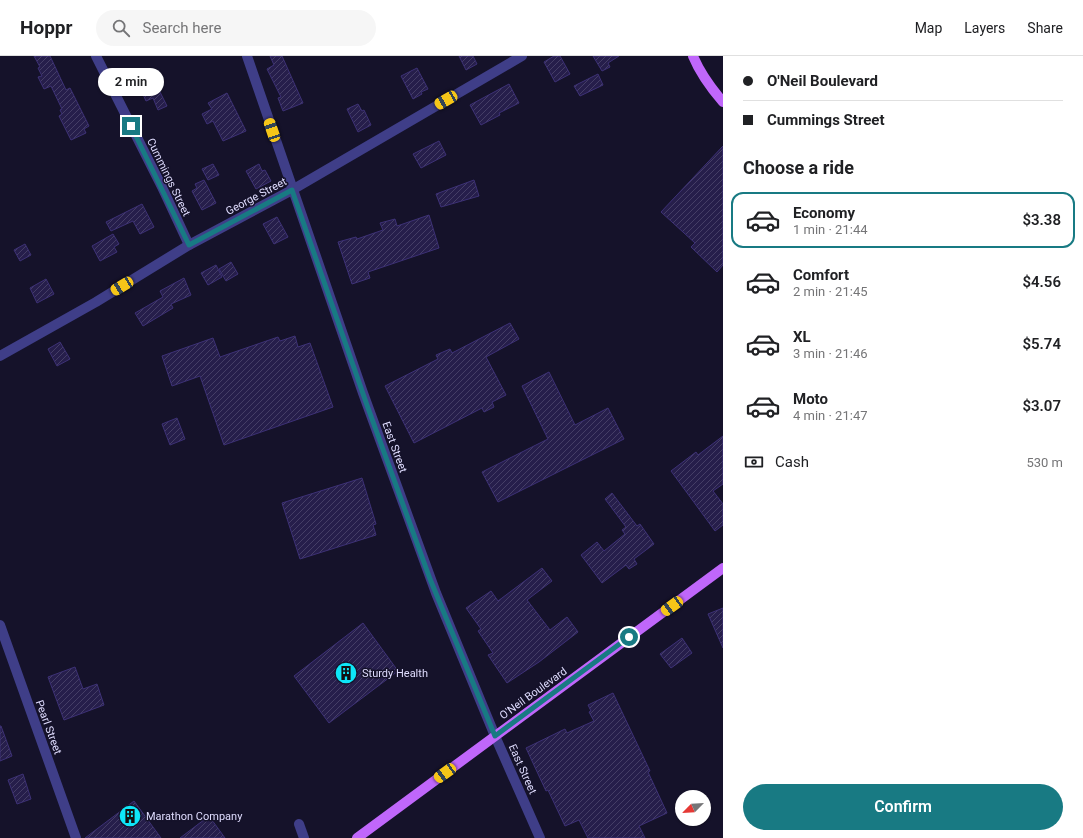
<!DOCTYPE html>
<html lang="en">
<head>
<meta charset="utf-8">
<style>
	:root { --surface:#fff; --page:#f6f6f6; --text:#202124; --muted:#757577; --line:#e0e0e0; --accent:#187a83 }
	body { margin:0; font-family:Roboto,sans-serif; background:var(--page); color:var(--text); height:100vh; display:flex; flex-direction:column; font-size:15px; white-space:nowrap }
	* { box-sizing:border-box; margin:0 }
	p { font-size:13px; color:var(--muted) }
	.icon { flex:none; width:22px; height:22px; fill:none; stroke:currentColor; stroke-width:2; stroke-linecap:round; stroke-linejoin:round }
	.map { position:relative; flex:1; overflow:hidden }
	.side { display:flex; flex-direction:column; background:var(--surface); width:360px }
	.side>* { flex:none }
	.top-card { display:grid; align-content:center; height:88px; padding:0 20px; background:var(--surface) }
	.needle { width:26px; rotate:246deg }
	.controls { position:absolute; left:675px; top:734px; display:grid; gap:8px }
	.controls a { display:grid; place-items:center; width:36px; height:36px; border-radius:50%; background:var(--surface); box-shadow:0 1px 3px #0004; font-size:20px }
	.end { position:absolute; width:18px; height:18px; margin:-9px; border:5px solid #187a83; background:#fff; box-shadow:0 0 0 2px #fff }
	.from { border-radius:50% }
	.bubble { position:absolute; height:28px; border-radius:14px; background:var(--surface); box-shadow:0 1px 3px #0004; font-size:13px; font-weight:600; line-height:28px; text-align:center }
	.car { position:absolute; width:12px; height:24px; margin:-12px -6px; border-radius:5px; box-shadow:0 0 3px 1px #0007; background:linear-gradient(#f5c518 24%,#345 0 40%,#f5c518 0 76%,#345 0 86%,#f5c518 0) }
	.top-card b { display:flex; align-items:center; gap:14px; height:38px; font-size:15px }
	.top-card b+b { border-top:1px solid var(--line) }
	.top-card i { width:10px; height:10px; background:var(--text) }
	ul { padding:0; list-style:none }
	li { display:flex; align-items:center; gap:12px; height:56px; margin:0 8px 6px; padding:0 12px; border:2px solid transparent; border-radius:12px }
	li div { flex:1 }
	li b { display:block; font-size:15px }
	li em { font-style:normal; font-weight:600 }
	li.current { border-color:var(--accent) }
	li>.icon { width:36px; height:36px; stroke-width:1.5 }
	h2 { padding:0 20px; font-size:18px; line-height:48px }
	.pay { display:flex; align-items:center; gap:10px; height:44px; padding:0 20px; font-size:15px }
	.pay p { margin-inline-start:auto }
	.primary-button { display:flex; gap:8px; margin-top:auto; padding:8px 20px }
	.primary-button a { flex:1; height:46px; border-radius:24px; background:var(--accent); color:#fff; font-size:16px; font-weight:600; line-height:46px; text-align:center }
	header { display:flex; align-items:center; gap:24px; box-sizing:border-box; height:56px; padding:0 20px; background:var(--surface); border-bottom:1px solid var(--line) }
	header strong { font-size:19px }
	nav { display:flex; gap:22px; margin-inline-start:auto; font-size:14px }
	.search { width:280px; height:36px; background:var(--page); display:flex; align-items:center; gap:10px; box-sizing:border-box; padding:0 14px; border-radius:22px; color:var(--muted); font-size:15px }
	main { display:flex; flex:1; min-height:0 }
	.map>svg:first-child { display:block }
	.building { fill:url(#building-hatch); stroke:#3d3176 }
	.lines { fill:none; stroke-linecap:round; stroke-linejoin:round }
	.minor { stroke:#3f3e88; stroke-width:10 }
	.major { stroke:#c067fb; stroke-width:10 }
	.route { stroke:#187a83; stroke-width:5 }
	.labels { text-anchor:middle; stroke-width:3; stroke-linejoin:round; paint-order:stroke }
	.street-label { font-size:11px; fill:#dfdcfe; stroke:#15122a }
	.poi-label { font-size:11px; fill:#dfdcfe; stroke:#15122a; text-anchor:start }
</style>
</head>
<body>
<header>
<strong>Hoppr</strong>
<div class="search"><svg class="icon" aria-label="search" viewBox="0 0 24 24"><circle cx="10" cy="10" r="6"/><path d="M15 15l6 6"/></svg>Search here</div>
<nav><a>Map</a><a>Layers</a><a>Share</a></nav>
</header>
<main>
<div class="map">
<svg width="723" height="782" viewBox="0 0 723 782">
	<defs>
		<pattern id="building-hatch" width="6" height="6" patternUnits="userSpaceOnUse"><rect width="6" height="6" fill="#261e4b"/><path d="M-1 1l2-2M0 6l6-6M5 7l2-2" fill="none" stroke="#453e66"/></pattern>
	</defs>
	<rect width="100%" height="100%" fill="#15122a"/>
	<g class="building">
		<path d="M34,0H50L66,34L70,32L89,70L84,73L86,77L71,84L59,60L62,58L60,54L62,53L51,30L44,33L38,21L42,20L38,12L40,11Z"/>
		<path d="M270,0H282L303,47L283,55L278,42L281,41L267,13L274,9Z"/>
		<path d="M459,0H473L477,8L466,14Z"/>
		<path d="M554,0H560L570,18L555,26L544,6Z"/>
		<path d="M593,0H619L608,7L610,11L602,15Z"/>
		<path d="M417,12L428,33L421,36L422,38L413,43L401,20Z"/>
		<path d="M598,18L603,29L580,40L574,30Z"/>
		<path d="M152,20L167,50L158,54L153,42L146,45L138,27Z"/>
		<path d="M509,28L519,47L499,57L500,59L481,69L470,49Z"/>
		<path d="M227,37L246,75L223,85L213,65L207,68L202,58L212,53L208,47Z"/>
		<path d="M358,48L362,55L364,54L371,69L358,76L347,53Z"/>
		<path d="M439,85L446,99L421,112L413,98Z"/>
		<path d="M723,90V209L717,216L691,191L695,187L661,156Z"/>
		<path d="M213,108L219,119L208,124L202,113Z"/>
		<path d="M259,108L262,115L265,114L271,125L256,133L246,115Z"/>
		<path d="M204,124L216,147L202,154L192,135L197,132L195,128Z"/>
		<path d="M474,124L479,140L441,151L436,138Z"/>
		<path d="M142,148L154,171L140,178L133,165L111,175L106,166Z"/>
		<path d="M429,159L439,192L368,216L370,222L352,228L338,186L356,181L357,183L383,174L380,167L395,163L397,170Z"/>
		<path d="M277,161L288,181L274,188L263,168Z"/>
		<path d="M113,178L119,188L114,191L117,196L100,205L92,190Z"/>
		<path d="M25,188L31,199L20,205L14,194Z"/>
		<path d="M231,206L238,218L226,225L219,213Z"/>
		<path d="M216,209L222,221L208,229L201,217Z"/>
		<path d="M184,222L191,239L171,248L173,252L143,270L135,257L163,241L160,235Z"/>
		<path d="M46,223L54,238L37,247L30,232Z"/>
		<path d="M510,267L519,283L486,301L506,339L492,346L494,351L484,356L482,352L414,387L385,330L438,303L436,299L450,293L452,297Z"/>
		<path d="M295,280L298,291L310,287L333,351L224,389L200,320L172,330L162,300L213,282L220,301L278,281L280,285Z"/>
		<path d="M60,286L70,303L57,310L48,293Z"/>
		<path d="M549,316L575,369L608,352L624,383L498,446L482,416L548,383L522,330Z"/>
		<path d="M177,362L185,383L170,389L162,368Z"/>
		<path d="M723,380V428L713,435L723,448V469L715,475L671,415L696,396L698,399Z"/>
		<path d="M362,422L376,468L373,469L376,479L300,503L282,447Z"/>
		<path d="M612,437L637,470L640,468L654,488L634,503L637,508L629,513L626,509L602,527L581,499L597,486L604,495L625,478L622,474L626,471L605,443Z"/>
		<path d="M542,512L552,525L527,544L550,574L567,561L578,576L539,606L507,627L488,599L493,597L478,575L481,573L466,552L491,535L498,545Z"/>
		<path d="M723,552V592L708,558Z"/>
		<path d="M363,567L398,615L329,667L294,620Z"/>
		<path d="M682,582L692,597L671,612L660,598Z"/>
		<path d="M75,611L83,633L97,628L104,649L64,664L48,621Z"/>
		<path d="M613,637L650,715L648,716L667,757L639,770L645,782H588L579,764L565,770L548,734L546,735L526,692L565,673L567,677L594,665L589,656L591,655L588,649Z"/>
		<path d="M0,670H1L12,700L0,705Z"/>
		<path d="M23,718L31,743L17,748L8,724Z"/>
		<path d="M134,745L161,782H85Z"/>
		<path d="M209,760L225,782H180Z"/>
	</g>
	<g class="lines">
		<g class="minor">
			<path d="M96,0L162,131L189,189"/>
			<path d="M247,0L363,337L436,537L495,680L540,782"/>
			<path d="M0,300L96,246L189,189L292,134L522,0"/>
			<path d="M0,569L76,782"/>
			<path d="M299,768L304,782"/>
		</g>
		<g class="major">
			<path d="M693,0C700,17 711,32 723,46"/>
			<path d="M357,782L723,512"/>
		</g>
	</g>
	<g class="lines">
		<path class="route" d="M131,70L189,189L292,134L368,352L430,523L495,680L629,581"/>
	</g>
	<defs>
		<g id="building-disc" transform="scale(1.15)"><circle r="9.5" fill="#0ee6f8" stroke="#15122a"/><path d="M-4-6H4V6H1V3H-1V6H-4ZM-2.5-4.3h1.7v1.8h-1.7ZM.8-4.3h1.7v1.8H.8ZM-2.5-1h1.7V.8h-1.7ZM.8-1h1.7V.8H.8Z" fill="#111"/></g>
	</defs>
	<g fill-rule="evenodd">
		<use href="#building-disc" x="346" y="617"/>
		<use href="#building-disc" x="130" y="760"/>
	</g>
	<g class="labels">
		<g class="street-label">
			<text transform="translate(169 121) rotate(64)" y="4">Cummings Street</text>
			<text transform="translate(256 140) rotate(-28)" y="4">George Street</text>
			<text transform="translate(395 391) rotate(70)" y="4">East Street</text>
			<text transform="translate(533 637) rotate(-36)" y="4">O'Neil Boulevard</text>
			<text transform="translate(49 671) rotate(70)" y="4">Pearl Street</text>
			<text transform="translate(523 713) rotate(66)" y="4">East Street</text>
		</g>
		<g class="poi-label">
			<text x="362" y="621">Sturdy Health</text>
			<text x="146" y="764">Marathon Company</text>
		</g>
	</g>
</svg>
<div class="controls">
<a><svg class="needle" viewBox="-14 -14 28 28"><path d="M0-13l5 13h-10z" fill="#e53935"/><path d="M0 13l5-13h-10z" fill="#757577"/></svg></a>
</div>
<i class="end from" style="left:629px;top:581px"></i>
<i class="end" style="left:131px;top:70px"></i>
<div class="bubble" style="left:98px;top:12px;width:66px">2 min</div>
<i class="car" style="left:446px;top:44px;rotate:240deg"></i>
<i class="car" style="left:272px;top:74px;rotate:341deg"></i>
<i class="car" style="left:122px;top:230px;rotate:239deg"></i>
<i class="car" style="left:672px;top:550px;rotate:234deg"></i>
<i class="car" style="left:445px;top:717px;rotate:234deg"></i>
</div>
<section class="side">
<div class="top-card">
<b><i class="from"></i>O'Neil Boulevard</b>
<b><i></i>Cummings Street</b>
</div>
<h2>Choose a ride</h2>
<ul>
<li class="current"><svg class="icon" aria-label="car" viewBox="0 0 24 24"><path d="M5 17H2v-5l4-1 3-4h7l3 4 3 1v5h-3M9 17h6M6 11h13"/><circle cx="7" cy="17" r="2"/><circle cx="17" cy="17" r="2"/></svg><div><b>Economy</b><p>1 min · 21:44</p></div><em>$3.38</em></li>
<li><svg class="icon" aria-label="car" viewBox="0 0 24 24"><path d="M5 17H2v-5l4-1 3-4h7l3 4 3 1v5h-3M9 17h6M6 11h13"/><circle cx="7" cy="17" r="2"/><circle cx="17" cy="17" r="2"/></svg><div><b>Comfort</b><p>2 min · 21:45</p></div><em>$4.56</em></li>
<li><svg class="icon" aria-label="car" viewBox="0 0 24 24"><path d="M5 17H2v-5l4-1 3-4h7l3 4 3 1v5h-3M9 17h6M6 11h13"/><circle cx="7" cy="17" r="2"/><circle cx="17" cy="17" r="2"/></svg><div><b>XL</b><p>3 min · 21:46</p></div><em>$5.74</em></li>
<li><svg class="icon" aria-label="car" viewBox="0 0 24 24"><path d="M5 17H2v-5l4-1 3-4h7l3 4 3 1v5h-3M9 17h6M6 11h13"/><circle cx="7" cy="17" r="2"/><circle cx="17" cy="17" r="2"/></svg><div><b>Moto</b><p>4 min · 21:47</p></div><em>$3.07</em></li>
</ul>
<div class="pay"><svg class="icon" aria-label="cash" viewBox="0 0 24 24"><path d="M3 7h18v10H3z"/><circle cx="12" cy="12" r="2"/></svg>Cash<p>530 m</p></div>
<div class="primary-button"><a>Confirm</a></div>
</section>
</main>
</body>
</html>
